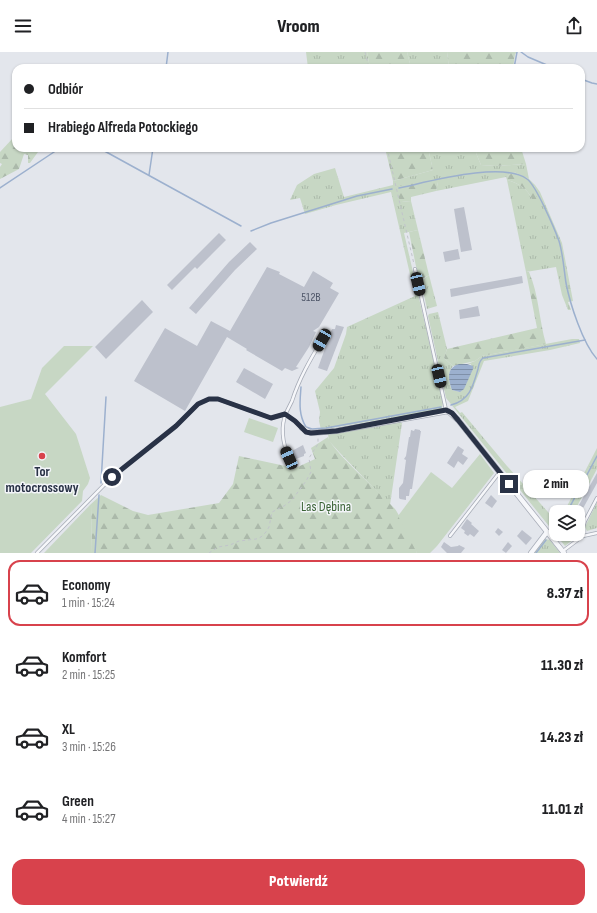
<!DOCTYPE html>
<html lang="pl">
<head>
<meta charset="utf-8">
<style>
	:root { --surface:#fff; --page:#f2f2f2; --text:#202124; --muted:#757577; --line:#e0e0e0; --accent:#d8424c }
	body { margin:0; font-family:"Sofia Sans Condensed",sans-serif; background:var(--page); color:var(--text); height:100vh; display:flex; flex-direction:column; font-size:15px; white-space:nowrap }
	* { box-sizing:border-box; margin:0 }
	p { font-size:13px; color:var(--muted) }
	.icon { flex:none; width:22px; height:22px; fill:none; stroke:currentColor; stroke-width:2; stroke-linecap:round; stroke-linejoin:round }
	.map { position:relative; height:501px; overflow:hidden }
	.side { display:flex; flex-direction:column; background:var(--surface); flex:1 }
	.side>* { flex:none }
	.top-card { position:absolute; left:12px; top:12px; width:573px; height:88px; border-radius:12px; box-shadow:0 1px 3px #0004; display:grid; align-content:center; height:88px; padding:0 12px; background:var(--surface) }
	.controls { position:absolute; left:549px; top:453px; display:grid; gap:8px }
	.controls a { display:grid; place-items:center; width:36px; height:36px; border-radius:8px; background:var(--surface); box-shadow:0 1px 3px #0004; font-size:20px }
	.end { position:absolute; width:18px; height:18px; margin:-9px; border:5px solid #293246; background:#fff; box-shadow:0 0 0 2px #fff }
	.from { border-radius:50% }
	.bubble { position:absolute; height:28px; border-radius:12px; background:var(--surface); box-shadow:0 1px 3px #0004; font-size:13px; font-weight:800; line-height:28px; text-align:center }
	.car { position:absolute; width:12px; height:24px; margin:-12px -6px; border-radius:5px; box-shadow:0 0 3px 1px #0007; background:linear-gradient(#222 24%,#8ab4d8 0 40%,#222 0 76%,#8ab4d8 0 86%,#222 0) }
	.top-card b { display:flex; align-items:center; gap:14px; height:38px; font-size:15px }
	.top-card b+b { border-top:1px solid var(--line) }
	.top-card i { width:10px; height:10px; background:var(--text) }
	ul { padding:7px 0 0; list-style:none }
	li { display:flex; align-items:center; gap:12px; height:66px; margin:0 8px 6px; padding:0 4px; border:2px solid transparent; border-radius:12px }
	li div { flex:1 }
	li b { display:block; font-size:15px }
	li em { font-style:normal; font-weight:800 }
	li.selected { border-color:var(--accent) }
	li>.icon { width:36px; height:36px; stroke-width:1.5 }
	.action { display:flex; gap:8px; margin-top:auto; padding:8px 12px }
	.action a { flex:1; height:46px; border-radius:12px; background:var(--accent); color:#fff; font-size:16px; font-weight:800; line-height:46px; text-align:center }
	header { display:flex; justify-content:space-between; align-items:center; height:52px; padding:0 12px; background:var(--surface); font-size:18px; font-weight:800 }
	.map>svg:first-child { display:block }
	.grass { fill:url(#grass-tufts) }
	.forest { fill:url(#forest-firs) }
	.garden { fill:#c7d7c4 }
	.water { fill:url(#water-rules) }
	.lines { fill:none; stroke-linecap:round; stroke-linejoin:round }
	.stream { stroke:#9cb0ce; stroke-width:1.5 }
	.building { fill:#bdc1cc }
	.lane-casing { stroke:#a7acb7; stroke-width:4 }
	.street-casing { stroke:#a7acb7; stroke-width:6 }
	.path { stroke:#c1c4cb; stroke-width:1; stroke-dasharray:3 3; stroke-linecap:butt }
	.lane { stroke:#f6f7fa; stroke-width:2.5 }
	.street { stroke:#f6f7fa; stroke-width:4.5 }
	.route { stroke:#293246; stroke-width:5 }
	.poi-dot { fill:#d8424c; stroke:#f3f5f9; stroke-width:1.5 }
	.labels { text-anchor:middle; stroke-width:3; stroke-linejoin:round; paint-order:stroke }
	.number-label { font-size:12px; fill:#4e5668 }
	.poi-label { font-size:14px; font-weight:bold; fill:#293246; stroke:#f3f5f9 }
	.park-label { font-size:14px; fill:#3b6336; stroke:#f3f5f9 }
</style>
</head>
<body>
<header><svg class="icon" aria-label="menu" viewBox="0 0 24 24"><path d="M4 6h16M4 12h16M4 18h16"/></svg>Vroom<svg class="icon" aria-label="share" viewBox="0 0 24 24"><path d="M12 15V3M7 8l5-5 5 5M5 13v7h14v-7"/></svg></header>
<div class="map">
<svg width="597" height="501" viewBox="0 0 597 501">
	<defs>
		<pattern id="grass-tufts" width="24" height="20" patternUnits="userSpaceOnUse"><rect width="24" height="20" fill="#c7d7c4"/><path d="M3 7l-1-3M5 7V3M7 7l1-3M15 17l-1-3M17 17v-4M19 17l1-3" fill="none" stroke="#abb9aa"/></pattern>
		<pattern id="forest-firs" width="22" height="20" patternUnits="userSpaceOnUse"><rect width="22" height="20" fill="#c7d7c4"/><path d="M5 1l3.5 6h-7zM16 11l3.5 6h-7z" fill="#abb9aa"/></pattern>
		<pattern id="water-rules" width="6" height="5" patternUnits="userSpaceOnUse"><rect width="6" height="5" fill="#9cb0ce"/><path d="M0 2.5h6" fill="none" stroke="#7f90a9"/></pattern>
	</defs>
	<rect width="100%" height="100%" fill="#e3e6ec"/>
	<g class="grass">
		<path d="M306,0H367L370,16H308Z"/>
		<path d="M407,0H447L449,16H411Z"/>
		<path d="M428,96H477L476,101L481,113L496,114L526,112L529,127L514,120L506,125L436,139L438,130L401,150L411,149L418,178L404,181L443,350L442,357L321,378L319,369L320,360L315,339L334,316L346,282L347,275L415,244L391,140L336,153L305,162L300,146L290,148L297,133L314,122L335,116L344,145L393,133V129L433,118Z"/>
		<path d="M507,128C518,131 527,136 532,147L535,133L540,140L562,191L573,249L568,250L571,258H568L562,243L556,215L526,220Z"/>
		<path d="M429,223L437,254L427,257L421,229Z"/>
		<path d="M438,260L447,297L444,306L453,314C447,321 449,330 452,338L460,340L471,312H467L475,309L482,304L572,287H579L580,291L550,298L484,309L468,349L455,355L460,361L462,360L507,414L556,469V482H577L574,487L565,494L446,346L428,264L429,262Z"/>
		<path d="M399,370L402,371L390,453L339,400L329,389L328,382L376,375Z"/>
		<path d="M597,396V417L574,460H564Z"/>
		<path d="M597,450V476L587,479L585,475Z"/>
		<path d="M545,487L550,488L560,501H534Z"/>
	</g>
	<g class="forest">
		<path d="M367,0H407L411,16H370Z"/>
		<path d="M447,0H518L515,2L513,16H449Z"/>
		<path d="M16,85V96H46L38,100L30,111H28V103L24,102L19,117L0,127V115L2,112L0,111V100L13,86Z"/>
		<path d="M385,96H428L433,118L393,129Z"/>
		<path d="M477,96H521L526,112L496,114L481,113L476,101Z"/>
		<path d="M514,120L529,127L535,133L534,139L537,147H532C527,136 518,131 507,128L506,125Z"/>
		<path d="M430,128L438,130L436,139L411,145V149L401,150L395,139L394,135Z"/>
		<path d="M418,178L429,223L419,229L409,180Z"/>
		<path d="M526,220H529C539,243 539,268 546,292L482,304L475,309L453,314L444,306L447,297L537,276Z"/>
		<path d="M328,385C331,398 383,443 395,457C400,464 415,493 417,501H92L91,452L101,443L133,459L148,463L219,451L233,432L239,404L290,415L291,418L315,407L311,396Z"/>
	</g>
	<g class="garden">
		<path d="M64,294H93L45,342L76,382L90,426L88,432L83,439L82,449L31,501H0V355L31,347L42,316Z"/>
		<path d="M249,366L278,376L273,390L244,380Z"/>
		<path d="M480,402L494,421L437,494L430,501H417L398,464L431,420L452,436Z"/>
		<path d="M91,452L92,501H44Z"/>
	</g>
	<path class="water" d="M459,312H467L473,314V317L464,337L460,340L452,338C448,327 446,316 459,312Z"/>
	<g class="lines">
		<g class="stream">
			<path d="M521,0L528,5L554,16"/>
			<path d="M166,16L168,0"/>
			<path d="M514,16L517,0"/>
			<path d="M581,27L592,31L597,32"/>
			<path d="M99,96L241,174"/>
			<path d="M149,123L153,96"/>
			<path d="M0,136L60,96"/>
			<path d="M399,136C428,130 502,109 527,127C536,133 555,178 559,189C563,202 564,218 566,231C570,252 583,292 597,307"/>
			<path d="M251,179L271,171L357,144L392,137"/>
			<path d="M301,335C300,349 298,362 306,375L312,377L326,376L441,355"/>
			<path d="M451,353C470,348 473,334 478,317C479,312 479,309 483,306L585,288"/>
			<path d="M101,431L106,345"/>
			<path d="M567,460L597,404"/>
			<path d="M554,479L556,477"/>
			<path d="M95,501L99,443"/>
			<path d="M536,501L546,488"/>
		</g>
	</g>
	<g class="building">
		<path d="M464,155L472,198L461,200L454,157Z"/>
		<path d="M219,181L226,188L197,217L195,215L172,238L167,233Z"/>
		<path d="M250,190L257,197L235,218L196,262L189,256L229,210Z"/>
		<path d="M458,197L460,207L445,210L443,200Z"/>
		<path d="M267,215L280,220L279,222L304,235L313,219L333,231L330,236L339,241L319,275L313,279L316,280L309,295L296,315L299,316L292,319L285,316L282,319L246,298L247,297L227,285L185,359L134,329L165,276L197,294L211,269L230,279Z"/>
		<path d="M522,224L523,231L451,245L450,237Z"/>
		<path d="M142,248L153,260L106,307L95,295Z"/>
		<path d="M478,254L480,264L460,267L459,258Z"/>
		<path d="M336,273L344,275L327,319L318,316L332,277H335Z"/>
		<path d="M244,316L273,332L265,347L236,330Z"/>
		<path d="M415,377L420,378V379H421L412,437H410L409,444H406V448L400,447L399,446V436L403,431L406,408L404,407L406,404L409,385H410L411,378L414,379Z"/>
		<path d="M303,393L306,401L304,402V404L293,408L290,400Z"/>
		<path d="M458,394L464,398L462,402L468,406L463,413L458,409L454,416L447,411Z"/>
		<path d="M597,421V431L581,460H575Z"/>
		<path d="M491,443L497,449L492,456L485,451Z"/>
		<path d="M467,467L472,471L471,472L479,479L474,485L470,482L468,484L464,481L465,479L461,476Z"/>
		<path d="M498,476L503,480L499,484L495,480Z"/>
		<path d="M522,478L532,486L526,493L517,484Z"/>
		<path d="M444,490L451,495L458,494L459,493L465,496L461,501H447L441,495Z"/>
		<path d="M508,490L512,494L506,501L502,498Z"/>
	</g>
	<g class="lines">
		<g class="lane-casing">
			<g id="lane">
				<path d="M415,217L446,358"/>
				<path d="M285,362L295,369L302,376"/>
				<path d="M289,406C283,392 280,376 286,361C288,357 290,353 292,349C299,327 310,308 322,288"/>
				<path d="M450,484L499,421"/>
				<path d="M583,484L581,482L585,469L597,446"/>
				<path d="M563,499L583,484L597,481"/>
				<path d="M37,501L112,425L176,374L198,352L209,347H218L271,366L285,362"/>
			</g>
		</g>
		<g class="street-casing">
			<g id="street">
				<path d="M302,376L311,381L336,379L448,359L458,368L564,501"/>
				<path d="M531,501L547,480"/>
			</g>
		</g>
		<g class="path">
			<path d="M365,0L369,16"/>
			<path d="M387,96L414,212"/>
			<path d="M209,501L218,495L230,493L239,489L256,487L261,485L266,480L269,475L272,460L284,454L292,448L306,429L311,420L309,406L318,392V385"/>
		</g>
		<use href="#lane" class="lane"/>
		<use href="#street" class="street"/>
	</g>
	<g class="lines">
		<path class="route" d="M112,425L176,374L198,352L209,347H218L271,366L285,362L295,369L306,380L311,381L336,379L446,358L452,361L458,368L509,432"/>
	</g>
	<circle class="poi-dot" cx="42" cy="404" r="4"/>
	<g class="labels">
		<g class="number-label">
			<text x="311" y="249">512B</text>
		</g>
		<g class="poi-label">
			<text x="42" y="424">Tor<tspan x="42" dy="16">motocrossowy</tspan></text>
		</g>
		<g class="park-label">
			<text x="326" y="459">Las Dębina</text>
		</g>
	</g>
</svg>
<div class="controls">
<a><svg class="icon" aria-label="layers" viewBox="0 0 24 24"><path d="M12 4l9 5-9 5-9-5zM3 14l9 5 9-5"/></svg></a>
</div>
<i class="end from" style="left:112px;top:425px"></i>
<i class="end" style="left:509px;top:432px"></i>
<div class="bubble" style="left:523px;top:418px;width:66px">2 min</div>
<i class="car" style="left:418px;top:232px;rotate:167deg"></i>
<i class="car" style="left:322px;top:288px;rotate:210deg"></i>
<i class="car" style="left:439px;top:324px;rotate:167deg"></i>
<i class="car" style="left:289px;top:406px;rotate:336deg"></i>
<div class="top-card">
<b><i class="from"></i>Odbiór</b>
<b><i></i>Hrabiego Alfreda Potockiego</b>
</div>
</div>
<section class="side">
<ul>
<li class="selected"><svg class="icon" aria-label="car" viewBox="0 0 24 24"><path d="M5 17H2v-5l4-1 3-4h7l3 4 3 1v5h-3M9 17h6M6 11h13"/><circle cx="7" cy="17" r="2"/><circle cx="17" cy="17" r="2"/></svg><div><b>Economy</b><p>1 min · 15:24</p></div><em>8.37 zł</em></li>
<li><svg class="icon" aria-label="car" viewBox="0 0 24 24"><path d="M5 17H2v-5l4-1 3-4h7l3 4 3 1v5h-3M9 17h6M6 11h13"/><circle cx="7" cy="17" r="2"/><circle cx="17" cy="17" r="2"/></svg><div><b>Komfort</b><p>2 min · 15:25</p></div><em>11.30 zł</em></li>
<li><svg class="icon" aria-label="car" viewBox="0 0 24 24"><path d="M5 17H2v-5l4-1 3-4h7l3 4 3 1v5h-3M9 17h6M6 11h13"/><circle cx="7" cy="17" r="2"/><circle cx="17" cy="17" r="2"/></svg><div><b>XL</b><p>3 min · 15:26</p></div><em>14.23 zł</em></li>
<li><svg class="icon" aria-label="car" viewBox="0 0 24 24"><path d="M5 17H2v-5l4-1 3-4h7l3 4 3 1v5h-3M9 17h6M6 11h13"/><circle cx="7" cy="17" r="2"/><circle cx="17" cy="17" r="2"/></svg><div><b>Green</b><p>4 min · 15:27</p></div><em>11.01 zł</em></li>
</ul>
<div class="action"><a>Potwierdź</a></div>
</section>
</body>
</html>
